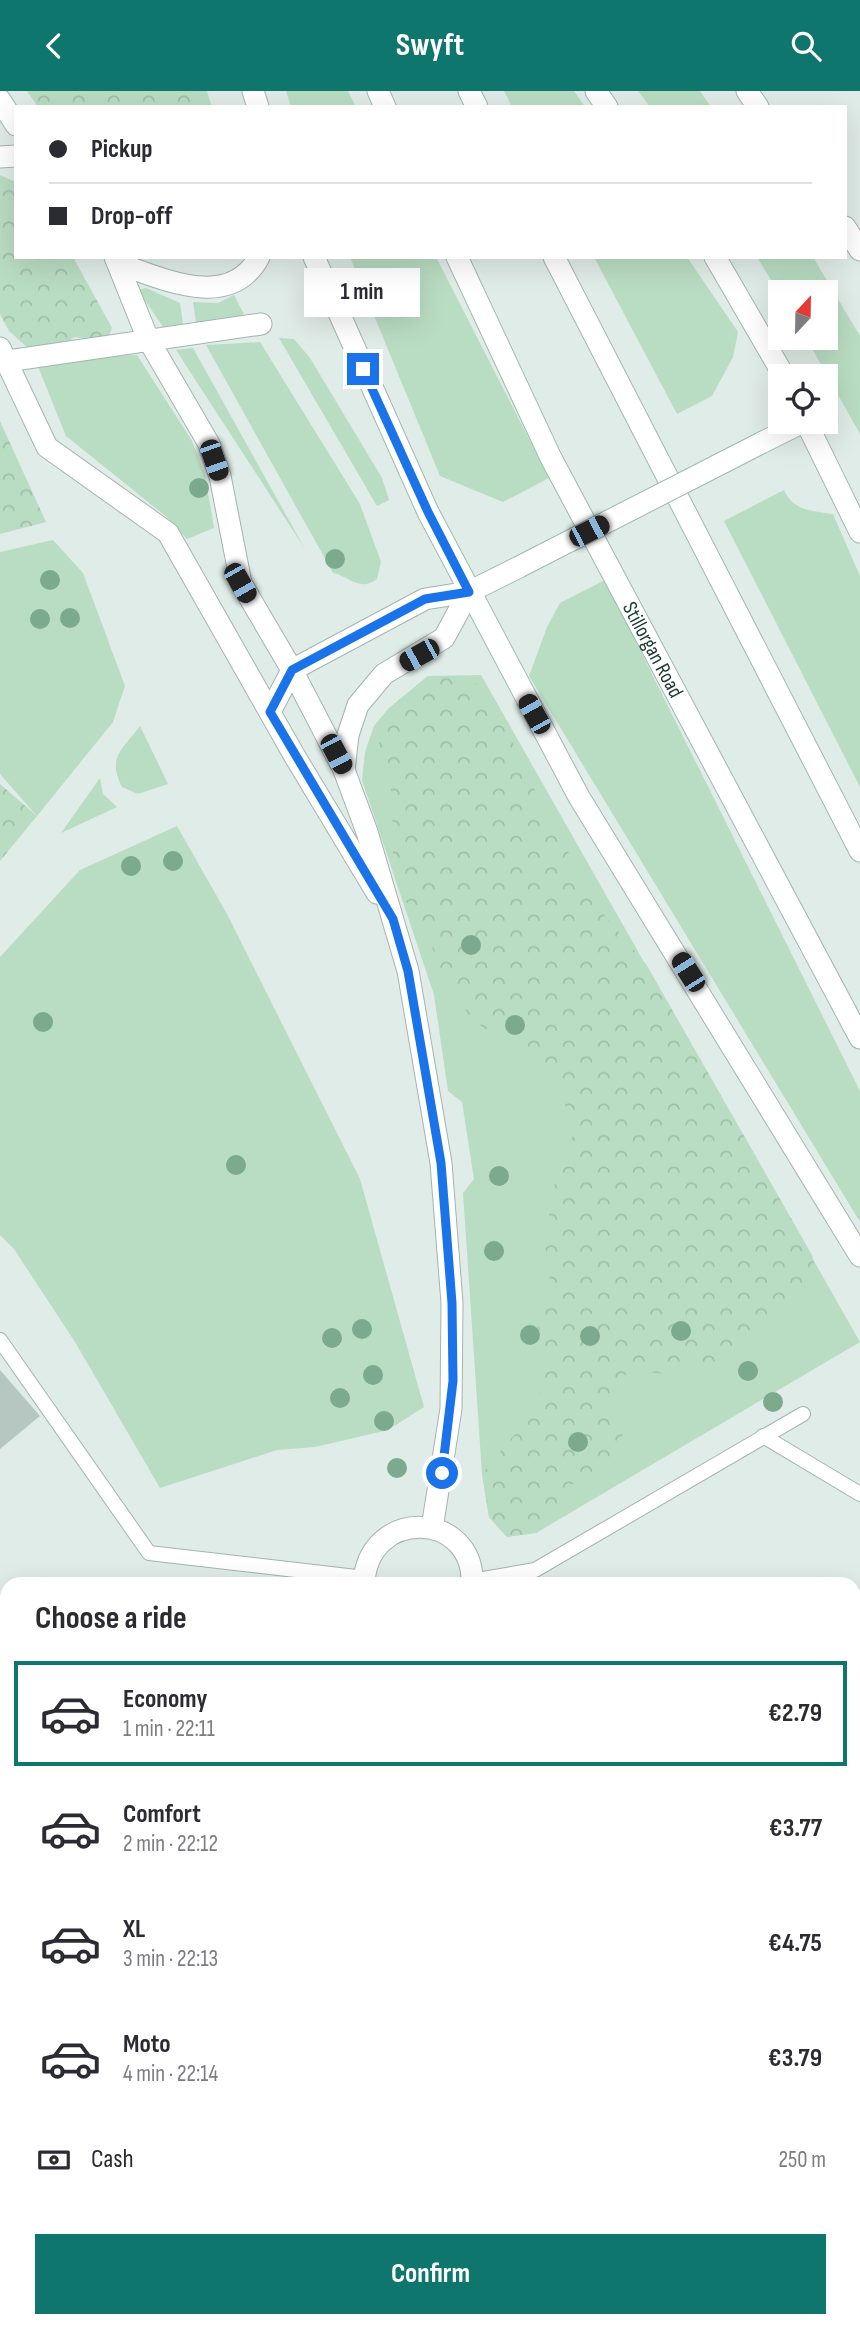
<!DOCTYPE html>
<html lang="en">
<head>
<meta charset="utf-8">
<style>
	:root { --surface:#fff; --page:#f2f2f3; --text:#2b2b33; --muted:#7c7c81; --line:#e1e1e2; --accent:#0f766e }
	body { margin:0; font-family:"Sofia Sans Condensed",sans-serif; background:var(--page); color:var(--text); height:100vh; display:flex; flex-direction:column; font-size:26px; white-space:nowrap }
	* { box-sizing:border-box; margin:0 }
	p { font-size:23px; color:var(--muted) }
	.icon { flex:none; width:38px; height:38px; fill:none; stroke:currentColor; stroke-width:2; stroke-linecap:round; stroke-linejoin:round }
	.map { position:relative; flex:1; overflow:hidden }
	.panel { position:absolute; left:0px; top:1486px; width:861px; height:751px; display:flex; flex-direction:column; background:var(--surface); border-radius:21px 21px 0 0; box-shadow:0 7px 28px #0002 }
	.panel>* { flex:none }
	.top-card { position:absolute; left:14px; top:14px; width:833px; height:154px; border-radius:0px; box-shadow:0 7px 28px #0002; display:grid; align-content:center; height:154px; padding:0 35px; background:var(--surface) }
	.needle { width:46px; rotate:22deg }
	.tools { position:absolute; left:768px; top:189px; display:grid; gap:14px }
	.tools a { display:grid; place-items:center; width:70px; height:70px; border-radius:0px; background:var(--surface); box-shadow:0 7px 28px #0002; font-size:35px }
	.end { position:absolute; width:32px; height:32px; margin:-16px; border:9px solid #1a73e8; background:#fff; box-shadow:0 0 0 4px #fff }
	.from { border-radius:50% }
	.bubble { position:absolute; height:49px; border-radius:0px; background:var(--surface); box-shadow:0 7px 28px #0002; font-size:23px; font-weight:700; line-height:49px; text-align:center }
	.car { position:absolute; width:21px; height:42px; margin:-21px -10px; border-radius:9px; box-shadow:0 0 5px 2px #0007; background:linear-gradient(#222 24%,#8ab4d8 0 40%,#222 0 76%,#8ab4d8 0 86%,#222 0) }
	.top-card b { display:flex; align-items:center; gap:24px; height:66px; font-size:26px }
	.top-card b+b { border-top:2px solid var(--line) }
	.top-card i { width:18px; height:18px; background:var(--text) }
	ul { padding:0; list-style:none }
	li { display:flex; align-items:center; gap:21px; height:105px; margin:0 14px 10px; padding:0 21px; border:4px solid transparent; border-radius:0px }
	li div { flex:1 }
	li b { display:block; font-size:26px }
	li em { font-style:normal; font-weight:700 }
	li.on { border-color:var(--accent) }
	li>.icon { width:63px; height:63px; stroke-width:1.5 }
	h2 { padding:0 35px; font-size:32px; line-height:84px }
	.pay { display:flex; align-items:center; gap:18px; height:77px; padding:0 35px; font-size:26px }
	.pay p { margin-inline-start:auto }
	.cta { display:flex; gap:14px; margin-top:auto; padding:14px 35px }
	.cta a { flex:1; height:80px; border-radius:0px; background:var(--accent); color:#fff; font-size:28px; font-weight:700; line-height:80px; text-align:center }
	header { display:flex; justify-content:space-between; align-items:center; height:91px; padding:0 35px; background:var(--accent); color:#fff; font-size:32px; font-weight:700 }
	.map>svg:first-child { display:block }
	.green { fill:#b9ddc2 }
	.forest { fill:url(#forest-crowns) }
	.building { fill:#b6c6c0 }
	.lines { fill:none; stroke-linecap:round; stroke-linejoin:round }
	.lane-casing { stroke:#a3b4ae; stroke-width:16 }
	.street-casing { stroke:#a3b4ae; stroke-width:23 }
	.secondary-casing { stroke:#9fb8af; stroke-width:23 }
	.lane { stroke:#fff; stroke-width:14 }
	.street { stroke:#fff; stroke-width:21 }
	.secondary { stroke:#fff; stroke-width:21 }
	.secondary-bridge-casing { stroke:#9fb8af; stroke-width:23; stroke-linecap:butt }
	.secondary-bridge { stroke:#fff; stroke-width:21 }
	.tree { fill:#7caa8e }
	.route { stroke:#1a73e8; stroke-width:9 }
	.labels { text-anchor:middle; stroke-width:5; stroke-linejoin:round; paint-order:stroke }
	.street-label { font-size:21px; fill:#213d35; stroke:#f1f8f5 }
</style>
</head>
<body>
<header><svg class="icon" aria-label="back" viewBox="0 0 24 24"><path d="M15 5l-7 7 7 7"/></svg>Swyft<svg class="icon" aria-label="search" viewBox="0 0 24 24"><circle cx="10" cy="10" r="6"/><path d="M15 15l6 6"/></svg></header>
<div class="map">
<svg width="860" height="2236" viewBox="0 0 860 2236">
	<defs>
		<pattern id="forest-crowns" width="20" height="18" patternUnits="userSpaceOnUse" patternTransform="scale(1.75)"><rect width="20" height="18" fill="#b9ddc2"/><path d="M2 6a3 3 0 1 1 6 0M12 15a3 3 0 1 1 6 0" fill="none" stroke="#9fbfa7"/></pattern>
	</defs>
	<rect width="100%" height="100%" fill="#e0ece7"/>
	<g class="green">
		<path d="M286,0H348L356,16H291Z"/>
		<path d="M504,0H574L585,16H512Z"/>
		<path d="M638,0H700L711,16H650Z"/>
		<path d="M350,166H436L549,387L503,411L440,385Z"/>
		<path d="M594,166H687L738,241L733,266L712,305L677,323Z"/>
		<path d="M757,166H813L860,245V343L806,247H826V201H780V204Z"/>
		<path d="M146,197L180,212L183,233L163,236L138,199Z"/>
		<path d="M234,204L244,223L228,229L196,232L193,211L218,212Z"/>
		<path d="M279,247L294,248L310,267L382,387L389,409L377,415Z"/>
		<path d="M260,251L360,413L381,471L377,488C359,501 351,486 333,482L206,254Z"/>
		<path d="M193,257L305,458L176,259Z"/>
		<path d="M137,264L192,350L205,384L214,437L187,448L168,427L66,345L37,273L74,266Z"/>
		<path d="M784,399C793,420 813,420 833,423L860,485V696L724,430Z"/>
		<path d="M53,449L83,482L125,595L113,631L37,725L0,683V461Z"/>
		<path d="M605,489L860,1000V1131L529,585L547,536L560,512Z"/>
		<path d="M481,584L860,1251L536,1442L507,1446L489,1426L482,1383L463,1102L474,1088L462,1011L448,1000L434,904L362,689L365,661L374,635L388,618L428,585Z"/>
		<path d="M140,635L168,693L138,703L122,696C107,666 122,659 140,635Z"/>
		<path d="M100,687L103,703L117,716L61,742Z"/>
		<path d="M177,735L227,823L360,1088L424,1316L388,1339L315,1356L277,1359L160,1397L75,1251L14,1158L0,1144V866L80,779Z"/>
		<path d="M7,2062V2230H27L15,2236H0V2063Z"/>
		<path d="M166,2230H554L556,2236H170Z"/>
	</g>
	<g class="forest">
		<path d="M27,0H207L212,16H38Z"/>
		<path d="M0,84L16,91V166H73L112,237L107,250L74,246L65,254L29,258L9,240L0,223Z"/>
		<path d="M0,330L46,431L0,443Z"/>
		<path d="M428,585L471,586L504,631L524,679L599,818L646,873L812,1164L820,1193C780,1224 735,1271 683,1281C666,1285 645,1280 628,1280L612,1309L624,1349L617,1374L559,1399L555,1428L536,1442L507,1446L489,1426L482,1383L520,1337L539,1305L542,1275L538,1232L551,1180L544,1153L554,1095L575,1039L554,987L517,958L472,929L443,883L423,834L404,808L393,762L392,702L377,643L388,618Z"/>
		<path d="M0,693L37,725L0,770Z"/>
	</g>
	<g class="building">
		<path d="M0,1279L40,1325L0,1358Z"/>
		<path d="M0,1575L7,1596V1621L0,1623Z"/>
		<path d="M649,2230H684L686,2233L652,2236Z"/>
	</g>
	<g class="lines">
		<g class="lane-casing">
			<g id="lane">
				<path d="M0,1249L149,1462L365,1487"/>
				<path d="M763,1345L860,1403"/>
				<path d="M472,1490L535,1479L803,1323"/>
				<path d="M556,2230V2236"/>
				<path d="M754,2230L757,2236"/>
			</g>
		</g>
		<g class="street-casing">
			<g id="street">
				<path d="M747,0L758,16"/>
				<path d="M0,9L16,34"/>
				<path d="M0,66L16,65"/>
				<path d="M845,136L860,159"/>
				<path d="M115,166L148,248L209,353L220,385L241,492L292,579L344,679L367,741L408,880L441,1072L452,1212L451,1318L432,1437"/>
				<path d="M120,173C163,188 230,220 259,166"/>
				<path d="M0,257L47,356L168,442L294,664L377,802"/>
				<path d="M0,271L261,233"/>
				<path d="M270,621L292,579L425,508L469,501"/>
				<path d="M344,679L348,644L358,614L384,583L444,547L469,501"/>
				<path d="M364,1493C367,1416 475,1419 472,1493"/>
				<path d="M66,2236L68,2230"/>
			</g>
		</g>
		<g class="secondary-casing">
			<g id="secondary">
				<path d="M253,0L258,16"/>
				<path d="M378,0L385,16"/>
				<path d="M469,0L477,16"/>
				<path d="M596,0L607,16"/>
				<path d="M314,166L428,421L579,706L860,1165"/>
				<path id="s1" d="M457,166L551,367L860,947"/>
				<path d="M554,166L860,760"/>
				<path d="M715,166L784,285"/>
				<path d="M806,331L860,441"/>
				<path d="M761,352L803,331"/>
				<path d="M469,501L519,476"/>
			</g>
		</g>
		<use href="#lane" class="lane"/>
		<use href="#street" class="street"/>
		<use href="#secondary" class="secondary"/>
		<g class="secondary-bridge-casing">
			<path id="secondary-bridge" d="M519,476L761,352"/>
		</g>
		<use href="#secondary-bridge" class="secondary-bridge"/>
	</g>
	<g class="tree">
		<circle cx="199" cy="397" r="10"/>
		<circle cx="335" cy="468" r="10"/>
		<circle cx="50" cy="489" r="10"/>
		<circle cx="70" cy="527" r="10"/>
		<circle cx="40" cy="528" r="10"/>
		<circle cx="173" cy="770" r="10"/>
		<circle cx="131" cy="775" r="10"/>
		<circle cx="471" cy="854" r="10"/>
		<circle cx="43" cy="931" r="10"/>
		<circle cx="515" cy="934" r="10"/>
		<circle cx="236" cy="1074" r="10"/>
		<circle cx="499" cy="1085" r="10"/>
		<circle cx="494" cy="1160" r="10"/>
		<circle cx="362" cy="1238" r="10"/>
		<circle cx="681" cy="1240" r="10"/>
		<circle cx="530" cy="1244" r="10"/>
		<circle cx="590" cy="1245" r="10"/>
		<circle cx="332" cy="1247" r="10"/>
		<circle cx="748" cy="1280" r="10"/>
		<circle cx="373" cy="1284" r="10"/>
		<circle cx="340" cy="1307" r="10"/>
		<circle cx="773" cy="1311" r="10"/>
		<circle cx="384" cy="1330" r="10"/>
		<circle cx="578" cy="1351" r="10"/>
		<circle cx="397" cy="1377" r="10"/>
	</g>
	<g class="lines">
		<path class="route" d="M363,278L428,421L469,501L425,508L292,579L270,621L393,828L408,880L441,1072L452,1212L453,1290L442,1382"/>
	</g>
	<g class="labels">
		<g class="street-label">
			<text dy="7" stroke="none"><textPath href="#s1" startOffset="439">Stillorgan Road</textPath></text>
		</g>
	</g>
</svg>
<div class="tools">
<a><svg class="needle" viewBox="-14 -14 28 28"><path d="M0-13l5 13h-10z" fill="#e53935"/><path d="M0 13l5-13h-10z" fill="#7c7c81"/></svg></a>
<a><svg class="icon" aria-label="locate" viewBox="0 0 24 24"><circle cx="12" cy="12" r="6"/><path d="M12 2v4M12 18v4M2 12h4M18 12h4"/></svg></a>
</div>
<i class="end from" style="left:442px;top:1382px"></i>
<i class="end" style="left:363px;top:278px"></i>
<div class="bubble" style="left:304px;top:177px;width:116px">1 min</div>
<i class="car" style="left:214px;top:369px;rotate:161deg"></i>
<i class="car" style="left:589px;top:440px;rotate:63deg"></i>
<i class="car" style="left:240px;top:492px;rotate:150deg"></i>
<i class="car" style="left:419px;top:564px;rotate:241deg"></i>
<i class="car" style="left:534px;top:623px;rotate:331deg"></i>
<i class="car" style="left:336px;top:663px;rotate:152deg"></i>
<i class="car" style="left:688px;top:881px;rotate:328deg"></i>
<div class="top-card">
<b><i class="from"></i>Pickup</b>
<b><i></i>Drop-off</b>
</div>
<section class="panel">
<h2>Choose a ride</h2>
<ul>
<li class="on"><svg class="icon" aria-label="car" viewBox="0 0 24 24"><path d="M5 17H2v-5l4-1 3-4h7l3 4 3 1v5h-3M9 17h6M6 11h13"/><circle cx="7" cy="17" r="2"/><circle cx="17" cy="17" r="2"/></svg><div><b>Economy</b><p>1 min · 22:11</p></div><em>€2.79</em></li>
<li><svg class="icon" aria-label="car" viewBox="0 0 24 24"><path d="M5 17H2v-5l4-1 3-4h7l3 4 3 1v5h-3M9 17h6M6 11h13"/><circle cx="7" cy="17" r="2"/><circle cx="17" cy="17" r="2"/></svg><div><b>Comfort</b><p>2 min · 22:12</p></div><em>€3.77</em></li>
<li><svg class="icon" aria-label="car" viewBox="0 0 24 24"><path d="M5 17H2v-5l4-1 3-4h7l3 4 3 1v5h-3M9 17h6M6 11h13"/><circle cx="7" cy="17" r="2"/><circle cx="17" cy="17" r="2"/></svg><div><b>XL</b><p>3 min · 22:13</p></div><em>€4.75</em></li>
<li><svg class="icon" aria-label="car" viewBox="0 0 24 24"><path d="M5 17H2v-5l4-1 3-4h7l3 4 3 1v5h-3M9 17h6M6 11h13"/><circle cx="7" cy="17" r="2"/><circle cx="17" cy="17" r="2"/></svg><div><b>Moto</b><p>4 min · 22:14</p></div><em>€3.79</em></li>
</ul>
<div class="pay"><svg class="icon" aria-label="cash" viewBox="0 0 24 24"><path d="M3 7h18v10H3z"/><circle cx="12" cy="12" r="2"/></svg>Cash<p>250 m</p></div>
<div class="cta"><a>Confirm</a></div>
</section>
</div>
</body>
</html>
